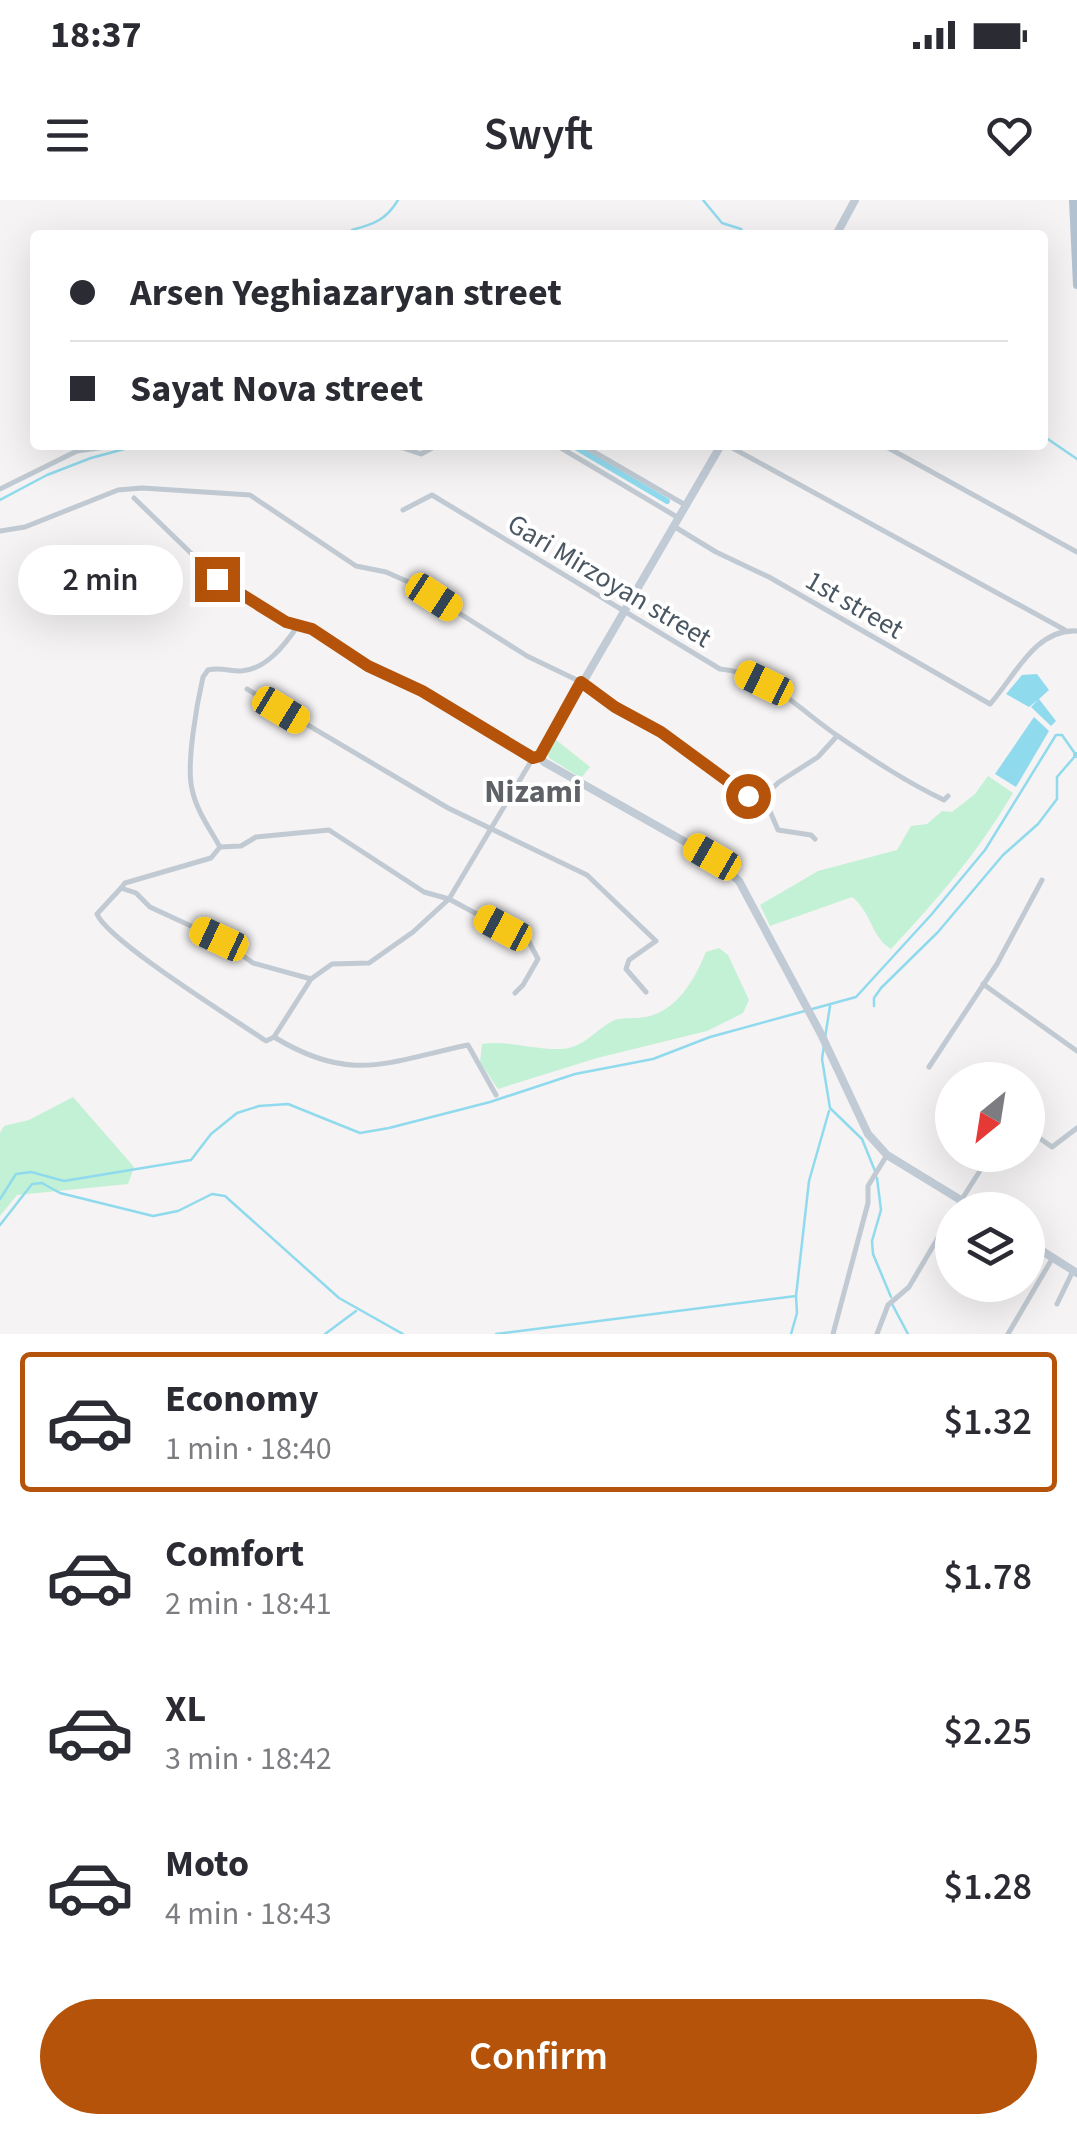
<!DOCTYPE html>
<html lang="en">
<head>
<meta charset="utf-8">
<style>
	:root { --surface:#fff; --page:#f7f7f7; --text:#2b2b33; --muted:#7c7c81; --line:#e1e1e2; --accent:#b45309 }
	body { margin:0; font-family:"Source Sans 3",sans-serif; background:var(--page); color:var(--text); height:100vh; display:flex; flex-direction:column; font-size:38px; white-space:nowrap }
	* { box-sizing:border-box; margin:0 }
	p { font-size:32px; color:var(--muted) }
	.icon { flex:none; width:55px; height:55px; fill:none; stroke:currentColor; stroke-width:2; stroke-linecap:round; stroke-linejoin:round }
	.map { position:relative; height:1134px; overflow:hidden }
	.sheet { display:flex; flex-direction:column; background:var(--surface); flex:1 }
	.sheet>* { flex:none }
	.top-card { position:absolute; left:30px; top:30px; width:1018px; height:220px; border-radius:10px; box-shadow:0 10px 40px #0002; display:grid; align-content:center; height:220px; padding:0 40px; background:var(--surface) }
	.needle { width:65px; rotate:210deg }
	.controls { position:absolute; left:935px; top:862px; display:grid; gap:20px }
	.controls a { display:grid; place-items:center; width:110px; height:110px; border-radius:50%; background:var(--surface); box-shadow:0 10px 40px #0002; font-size:50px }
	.end { position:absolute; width:45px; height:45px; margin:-22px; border:12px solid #b45309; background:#fff; box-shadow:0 0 0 5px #fff }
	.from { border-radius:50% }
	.bubble { position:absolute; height:70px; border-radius:35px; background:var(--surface); box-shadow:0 10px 40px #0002; font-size:32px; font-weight:600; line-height:70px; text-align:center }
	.car { position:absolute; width:30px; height:60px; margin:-30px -15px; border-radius:12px; box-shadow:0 0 8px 2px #0007; background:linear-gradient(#f5c518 24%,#345 0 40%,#f5c518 0 76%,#345 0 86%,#f5c518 0) }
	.top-card b { display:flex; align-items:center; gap:35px; height:95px; font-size:38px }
	.top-card b+b { border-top:2px solid var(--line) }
	.top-card i { width:25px; height:25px; background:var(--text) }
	ul { padding:18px 0 0; list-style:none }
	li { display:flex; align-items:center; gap:30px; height:140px; margin:0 20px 15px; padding:0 20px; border:5px solid transparent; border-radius:10px }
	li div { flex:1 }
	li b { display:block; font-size:38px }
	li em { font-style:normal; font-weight:600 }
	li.current { border-color:var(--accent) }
	li>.icon { width:90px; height:90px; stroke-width:1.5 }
	.cta { display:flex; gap:20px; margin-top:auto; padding:20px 40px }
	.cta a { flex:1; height:115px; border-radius:60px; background:var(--accent); color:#fff; font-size:40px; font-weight:600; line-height:115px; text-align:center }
	.status { display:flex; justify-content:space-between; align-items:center; height:70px; padding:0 50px; background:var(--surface); direction:ltr }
	.status svg { height:28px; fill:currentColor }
	header { display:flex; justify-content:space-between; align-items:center; height:130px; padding:0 40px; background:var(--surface); font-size:45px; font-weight:600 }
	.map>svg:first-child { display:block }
	.green { fill:#c3f1d5 }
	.water { fill:#90daee }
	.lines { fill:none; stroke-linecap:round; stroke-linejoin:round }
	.stream { stroke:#90daee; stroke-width:2.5 }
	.canal { stroke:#90daee; stroke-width:6 }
	.minor { stroke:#c1cad2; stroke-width:5 }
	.secondary { stroke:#c1cbd6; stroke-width:8 }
	.primary { stroke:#b3c2d1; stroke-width:8 }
	.route { stroke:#b45309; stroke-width:12 }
	.labels { text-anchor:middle; stroke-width:8; stroke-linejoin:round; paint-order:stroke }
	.street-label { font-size:28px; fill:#4a5661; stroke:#fff }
	.quarter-label { font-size:32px; font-weight:bold; fill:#5f6368; stroke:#fff }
</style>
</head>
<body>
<div class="status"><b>18:37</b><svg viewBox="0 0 49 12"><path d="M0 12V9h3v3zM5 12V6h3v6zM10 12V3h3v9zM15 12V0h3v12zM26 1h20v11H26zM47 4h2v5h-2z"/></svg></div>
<header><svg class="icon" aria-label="menu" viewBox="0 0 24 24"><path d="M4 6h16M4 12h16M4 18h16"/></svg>Swyft<svg class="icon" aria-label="heart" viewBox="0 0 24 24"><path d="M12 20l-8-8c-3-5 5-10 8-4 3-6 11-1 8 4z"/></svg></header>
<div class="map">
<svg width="1077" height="1134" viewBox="0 0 1077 1134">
	<rect width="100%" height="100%" fill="#f5f3f3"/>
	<g class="green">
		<path d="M555,539L590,567L581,578L549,558L548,553Z"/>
		<path d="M988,576L1013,593C979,651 937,700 891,749C871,737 871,711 852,697L770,726L760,705L818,671L897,650L911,626L927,624L942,611L952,612L975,594Z"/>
		<path d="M719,748L728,755L749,800L743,813L707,831L597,858L498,889L480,862L482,844C509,840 534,850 560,849C584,849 595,829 615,820C623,817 636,819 646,817C677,811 695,779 706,752Z"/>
		<path d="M73,897L134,967L128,984L17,995L0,1016V933L4,926L29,920Z"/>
	</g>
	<g class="water">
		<path d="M1037,474L1049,490L1039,499L1056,521L1051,526L1031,507L1038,500L1029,507L1006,494L1022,475Z"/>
		<path d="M1034,517L1049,531L1016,587L995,574Z"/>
	</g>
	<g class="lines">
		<g class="stream">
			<path d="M703,0L722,23L741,29L746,35"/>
			<path d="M349,35L352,30C374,24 386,20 398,0"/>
			<path d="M1042,235L1077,259"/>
			<path d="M0,300L47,275L91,258L139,245"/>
			<path d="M825,838L830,806"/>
			<path d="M824,845L822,859L830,908L862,939L875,971"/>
			<path d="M877,978L881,1010L872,1041L873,1054L891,1097"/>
			<path d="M0,999L16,974L31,972L64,981L191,960L211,934L237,913L259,906L288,904L360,933L389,928L490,902L575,874L653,859L710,837L856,797L931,715L985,650L1056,535H1062L1076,555L1057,577V599L1038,624L1003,655L938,732L881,788L874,798V806"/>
			<path d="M0,1025L32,984L42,983L60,993L153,1016L178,1011L212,994L225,996L339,1098L403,1134"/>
			<path d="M892,1104L908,1134"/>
			<path d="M325,1134L356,1111"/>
			<path d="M496,1134L796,1096"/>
			<path d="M791,1134L797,1113L796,1096L809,981L829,911"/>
		</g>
		<g class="canal">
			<path d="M572,245L667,301"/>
			<path d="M1076,555H1077"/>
		</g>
		<g class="minor">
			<path d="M394,245L421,254L438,245"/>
			<path d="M556,245L677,317"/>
			<path d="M582,245L687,306"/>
			<path d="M727,245L1065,430"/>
			<path d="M883,245L1077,352"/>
			<path d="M0,289L77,251L120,245"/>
			<path d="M134,298L227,388L287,423L313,429L369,466L422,491L533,557"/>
			<path d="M403,310L432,295L720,469C767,473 799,509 835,534C870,558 906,582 944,600L948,596"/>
			<path d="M675,327L716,352L769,377L990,504C1014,478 1035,428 1077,431"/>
			<path d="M0,331L25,327L118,290L142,288L250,295L356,366L386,372L413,384L527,456L581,482L615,507L661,532L724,581L769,609L778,630L811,635L815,639"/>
			<path d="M247,489L448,608L587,675L656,741L629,760L626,769L646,792"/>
			<path d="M758,602L779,582L818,557L837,536"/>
			<path d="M220,647L241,646L256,637L329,630L424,692L449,699L503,728L526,736L538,759L523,785L515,793"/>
			<path d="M220,647C210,629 196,610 192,589C186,564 197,503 203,477L208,470C220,467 229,471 241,471C265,470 284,446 297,427"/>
			<path d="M121,688L125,683L211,658L220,647"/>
			<path d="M311,779L253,763L219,739L150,707L136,693L121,688L97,714C108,741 234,819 266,841L274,837L311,779L332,764L369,763L413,732L449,699L533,558"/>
			<path d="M983,784L1077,851"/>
			<path d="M274,837C351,884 387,862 468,845L496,895"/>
			<path d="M929,867L997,764L1042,680"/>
			<path d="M1028,930L1052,947L1077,928"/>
			<path d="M955,1010L990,955"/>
			<path d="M1057,1104L1073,1071"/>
			<path d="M833,1134L868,1003V986L887,955"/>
			<path d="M877,1134L888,1105L909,1087L952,1014"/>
			<path d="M1008,1134L1052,1059"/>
		</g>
		<g class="secondary">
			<path d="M836,35L855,0"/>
			<path d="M721,245L540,556L544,562L712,657L739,681L821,834L868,934L887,955L977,1010"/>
			<path d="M1028,1042L1077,1073"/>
		</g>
		<path class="primary" d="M1073,0L1077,85"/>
	</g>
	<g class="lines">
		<path class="route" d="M217,379L286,422L312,429L368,466L422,491L533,558L540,556L581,482L615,507L661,532L748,596"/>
	</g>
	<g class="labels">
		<g class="street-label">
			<text transform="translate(610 380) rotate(31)" y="10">Gari Mirzoyan street</text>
			<text transform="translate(855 404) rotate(30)" y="10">1st street</text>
		</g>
		<g class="quarter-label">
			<text x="533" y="602">Nizami</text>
		</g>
	</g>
</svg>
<div class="controls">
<a><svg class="needle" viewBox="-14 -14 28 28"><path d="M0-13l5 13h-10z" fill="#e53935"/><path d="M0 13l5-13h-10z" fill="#7c7c81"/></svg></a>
<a><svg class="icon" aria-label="layers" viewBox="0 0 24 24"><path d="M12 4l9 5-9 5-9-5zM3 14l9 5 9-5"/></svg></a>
</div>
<i class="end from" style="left:748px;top:596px"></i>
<i class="end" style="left:217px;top:379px"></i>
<div class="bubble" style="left:18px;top:345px;width:165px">2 min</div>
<i class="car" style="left:434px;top:397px;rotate:123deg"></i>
<i class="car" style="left:764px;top:483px;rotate:296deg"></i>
<i class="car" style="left:281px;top:510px;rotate:121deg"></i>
<i class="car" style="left:712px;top:657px;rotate:300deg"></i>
<i class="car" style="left:503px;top:728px;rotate:298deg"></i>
<i class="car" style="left:219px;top:739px;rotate:295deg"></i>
<div class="top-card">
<b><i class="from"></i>Arsen Yeghiazaryan street</b>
<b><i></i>Sayat Nova street</b>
</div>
</div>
<section class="sheet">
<ul>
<li class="current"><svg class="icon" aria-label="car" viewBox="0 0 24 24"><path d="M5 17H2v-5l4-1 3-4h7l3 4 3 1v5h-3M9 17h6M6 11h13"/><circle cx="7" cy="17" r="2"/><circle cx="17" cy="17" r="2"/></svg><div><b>Economy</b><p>1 min · 18:40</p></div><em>$1.32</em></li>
<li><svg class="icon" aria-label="car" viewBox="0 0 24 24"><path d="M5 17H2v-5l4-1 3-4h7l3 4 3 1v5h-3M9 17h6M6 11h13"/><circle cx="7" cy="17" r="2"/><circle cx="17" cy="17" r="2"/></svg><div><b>Comfort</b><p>2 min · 18:41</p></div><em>$1.78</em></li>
<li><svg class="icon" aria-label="car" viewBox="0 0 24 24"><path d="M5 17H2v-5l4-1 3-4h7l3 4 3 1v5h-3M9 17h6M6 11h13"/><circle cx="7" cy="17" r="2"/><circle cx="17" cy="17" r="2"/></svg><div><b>XL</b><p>3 min · 18:42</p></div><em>$2.25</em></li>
<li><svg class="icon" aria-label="car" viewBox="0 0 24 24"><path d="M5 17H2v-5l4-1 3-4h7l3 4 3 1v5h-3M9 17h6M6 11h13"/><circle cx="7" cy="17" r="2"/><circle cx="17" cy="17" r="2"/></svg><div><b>Moto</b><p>4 min · 18:43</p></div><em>$1.28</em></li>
</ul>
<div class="cta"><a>Confirm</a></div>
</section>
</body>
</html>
